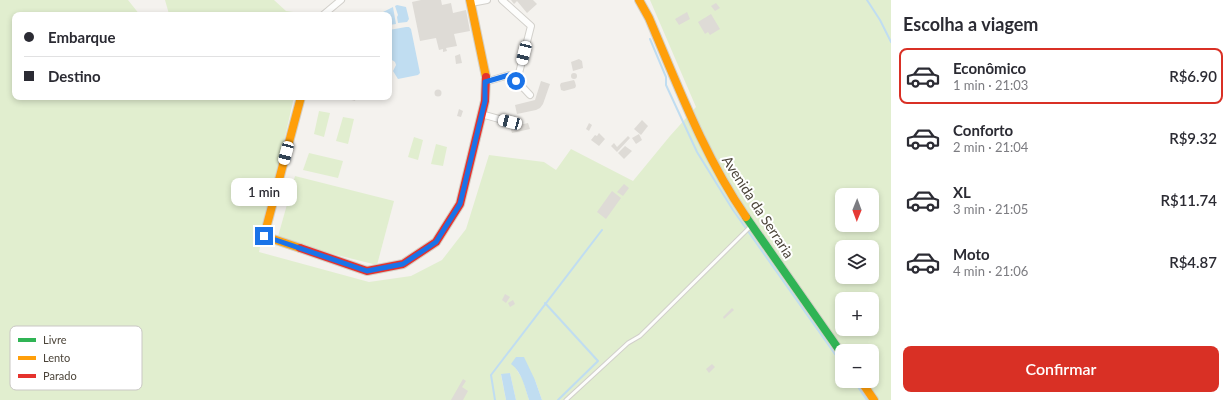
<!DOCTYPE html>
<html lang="pt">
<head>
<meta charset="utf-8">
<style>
	:root { --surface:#fff; --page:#f7f7f7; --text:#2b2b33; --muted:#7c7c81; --line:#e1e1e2; --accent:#d93025 }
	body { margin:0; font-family:Lato,sans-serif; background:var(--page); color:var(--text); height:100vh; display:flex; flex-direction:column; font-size:15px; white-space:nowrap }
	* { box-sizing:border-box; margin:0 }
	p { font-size:13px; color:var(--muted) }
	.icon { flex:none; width:22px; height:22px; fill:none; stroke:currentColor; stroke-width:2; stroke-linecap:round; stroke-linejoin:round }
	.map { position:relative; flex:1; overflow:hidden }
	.side { display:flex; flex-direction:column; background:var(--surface); width:340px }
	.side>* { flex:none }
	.guide { position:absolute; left:12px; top:12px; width:380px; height:88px; border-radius:8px; box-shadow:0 2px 6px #0003; display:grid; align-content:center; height:88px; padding:0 12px; background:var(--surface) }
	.needle { width:26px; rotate:181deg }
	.fabs { position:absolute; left:835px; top:188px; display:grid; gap:8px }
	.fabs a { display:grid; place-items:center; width:44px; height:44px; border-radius:8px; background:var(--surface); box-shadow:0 2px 6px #0003; font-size:20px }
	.end { position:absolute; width:18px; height:18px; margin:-9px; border:5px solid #1a73e8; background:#fff; box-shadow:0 0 0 2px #fff }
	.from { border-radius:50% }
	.bubble { position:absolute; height:28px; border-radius:8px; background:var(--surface); box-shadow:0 2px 6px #0003; font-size:13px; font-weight:600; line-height:28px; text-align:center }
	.car { position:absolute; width:12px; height:24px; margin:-12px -6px; border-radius:5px; box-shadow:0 0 3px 1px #0007; background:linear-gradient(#fff 24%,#345 0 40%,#fff 0 76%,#345 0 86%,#fff 0) }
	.guide b { display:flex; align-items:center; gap:14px; height:38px; font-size:15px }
	.guide b+b { border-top:1px solid var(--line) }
	.guide i { width:10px; height:10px; background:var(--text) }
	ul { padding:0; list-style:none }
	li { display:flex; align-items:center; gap:12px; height:56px; margin:0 8px 6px; padding:0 4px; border:2px solid transparent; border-radius:8px }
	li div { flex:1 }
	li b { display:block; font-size:15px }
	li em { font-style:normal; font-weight:600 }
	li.active { border-color:var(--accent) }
	li>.icon { width:36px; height:36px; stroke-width:1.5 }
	h2 { padding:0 12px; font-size:18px; line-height:48px }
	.cta { display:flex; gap:8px; margin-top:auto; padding:8px 12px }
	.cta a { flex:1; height:46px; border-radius:8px; background:var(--accent); color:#fff; font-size:16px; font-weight:600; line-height:46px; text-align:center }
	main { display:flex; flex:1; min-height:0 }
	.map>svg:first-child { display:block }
	.green { fill:#e1eecf; fill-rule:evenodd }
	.water { fill:#c0ddf1 }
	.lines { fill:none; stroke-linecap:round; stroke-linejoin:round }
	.stream { stroke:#c0ddf1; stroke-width:2 }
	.building { fill:#dedbd6 }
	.lane-casing { stroke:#d2d0cb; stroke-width:5 }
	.street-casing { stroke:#d2d0cb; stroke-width:8 }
	.fast-casing { stroke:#d3cfc5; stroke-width:10 }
	.slow-casing { stroke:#d3cfc5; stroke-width:10 }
	.jam-casing { stroke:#d3cfc5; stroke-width:10 }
	.lane { stroke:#fdfdfc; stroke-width:3 }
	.street { stroke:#fdfdfc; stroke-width:6 }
	.fast { stroke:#30b455; stroke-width:8 }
	.slow { stroke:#ff9f0a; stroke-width:8 }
	.jam { stroke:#e5322d; stroke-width:8 }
	.route { stroke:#1a73e8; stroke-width:5 }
	.labels { text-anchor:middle; stroke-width:4; stroke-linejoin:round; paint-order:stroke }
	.street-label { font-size:14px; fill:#4b4439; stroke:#fff }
	.key { fill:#fff; stroke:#c9c7c4; stroke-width:1 }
	.key-label { font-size:11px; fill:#4b4439 }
</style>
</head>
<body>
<main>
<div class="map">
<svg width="891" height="400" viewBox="0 0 891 400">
	<rect width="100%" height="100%" fill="#f4f2ee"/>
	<g class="green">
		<path d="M0,0H128L140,15H15V97H294L259,252L369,282L411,276L442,260L466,229L489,155L544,162L556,170L571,149L633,181L670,136L696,107L650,0H891V400H542L535,380L515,367L523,380L529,400H516L510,373L501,375L506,400H0ZM842,195H872V225H842ZM842,247H872V277H842ZM842,299H872V329H842ZM842,351H872V381H842Z"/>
		<path d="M165,0H274L286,11L315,15H169V14Z"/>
		<path d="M319,111L330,113L324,137L314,134Z"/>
		<path d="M343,117L354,119L348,144L336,141Z"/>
		<path d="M414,137L423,140L418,160L408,157Z"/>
		<path d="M436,144L447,147L443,166L431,164Z"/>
		<path d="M309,153L343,161L338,178L303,170Z"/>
		<path d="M295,176L394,201L377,265L277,240Z"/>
	</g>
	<g class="water">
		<path d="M397,5L406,7L409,19L407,22L398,23L397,17L398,15L395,6Z"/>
		<path d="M393,7L396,24L389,25V15H383V12Z"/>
		<path d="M406,27H409L411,29L420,73L418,75L398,79L393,71L396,65L395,62L392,60L389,61L390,49L389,30Z"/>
		<path d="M516,357H524L535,380L542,400H529C525,388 522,372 511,364Z"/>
		<path d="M510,373L516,400H506L501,374Z"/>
	</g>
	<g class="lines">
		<g class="stream">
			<path d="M867,0L880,20L891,42"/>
			<path d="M650,39L666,77V85L697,152L733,210L842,364"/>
			<path d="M545,303L598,361L558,400"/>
			<path d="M854,381L867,400"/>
			<path d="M495,400L491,375L602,230"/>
		</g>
	</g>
	<g class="building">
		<path d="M421,0H441L442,5L451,3L453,13L466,10L470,31L454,34L457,46L446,48L447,51L443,52V49L439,50L436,38L420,41L412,2Z"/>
		<path d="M511,0H533L537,4L527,13L517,1L514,4Z"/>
		<path d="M716,3L720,8L715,11L711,6Z"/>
		<path d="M687,12L690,19L679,25L675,19Z"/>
		<path d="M711,14L720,29L710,35L708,32L705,34L698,22Z"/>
		<path d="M460,54L462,63L456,64L455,56Z"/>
		<path d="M579,59L582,61L583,68L573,71L571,62Z"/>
		<circle cx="574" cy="76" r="3"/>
		<path d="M574,80L575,82L576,86L575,88L564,91L561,90L560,85L561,83Z"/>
		<path d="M541,81L550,84L543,104L540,108L536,110L517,114L515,105L535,100Z"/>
		<circle cx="438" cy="93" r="3.5"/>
		<path d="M341,97H356L355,101Z"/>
		<path d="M459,109L463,111L461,117L457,116Z"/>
		<path d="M642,120L648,126L641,135L634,129Z"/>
		<path d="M528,123L530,129L512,133L510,127Z"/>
		<path d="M589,123L592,125L589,131L586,129Z"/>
		<path d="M599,133L605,139L599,146L591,140L595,135L597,136Z"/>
		<path d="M639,134L642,140L636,144L632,138Z"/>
		<path d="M628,136L630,138L617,152L611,146L614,143L617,147Z"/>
		<path d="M625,146L632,151L624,159L618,153Z"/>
		<path d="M624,184L629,188L623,196L617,192Z"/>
		<path d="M612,191L621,198L606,219L597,212Z"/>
		<path d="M505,294L510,297L506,303L502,300Z"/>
		<path d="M513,300L515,304L510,307L508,303Z"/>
		<path d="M732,308L734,310L724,319L723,317Z"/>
		<path d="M712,364L715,367L709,373L706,369Z"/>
		<path d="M463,379L466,381L462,387L468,391L463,400H451Z"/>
	</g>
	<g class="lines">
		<g class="lane-casing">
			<path id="lane" d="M566,400L628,343L640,336L751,226"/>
		</g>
		<g class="street-casing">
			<g id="street">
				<path d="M502,0L531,26L517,81"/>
				<path d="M471,3L487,0"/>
				<path d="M323,15L341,0"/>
				<path d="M485,82L509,75L513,77L530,95"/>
				<path d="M481,114L510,122"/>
			</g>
		</g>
		<g class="fast-casing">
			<path id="fast" d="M746,217L842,354"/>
		</g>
		<g class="slow-casing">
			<g id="slow">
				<path d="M470,0L486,77"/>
				<path d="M639,0L649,18C678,86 704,156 746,217"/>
				<path d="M300,248L264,236L301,97"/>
				<path d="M861,381L874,400"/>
			</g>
		</g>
		<g class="jam-casing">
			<path id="jam" d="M300,248L367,271L403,264L436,242L460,204L485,101L486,77"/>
		</g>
		<use href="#lane" class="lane"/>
		<use href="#street" class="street"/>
		<use href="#fast" class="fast"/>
		<use href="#slow" class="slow"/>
		<use href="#jam" class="jam"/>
	</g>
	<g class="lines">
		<path class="route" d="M264,236L367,271L403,264L436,242L460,204L485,101V82L509,75L513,77L516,81"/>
	</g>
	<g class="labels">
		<g class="street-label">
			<text transform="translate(758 207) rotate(57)" y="5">Avenida da Serraria</text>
		</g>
	</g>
	<rect x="10" y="326" width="132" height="64" rx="6" class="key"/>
	<rect x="18" y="338" width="18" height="4" fill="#30b455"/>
	<rect x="18" y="356" width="18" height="4" fill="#ff9f0a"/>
	<rect x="18" y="374" width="18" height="4" fill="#e5322d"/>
	<g class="key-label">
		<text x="43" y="344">Livre</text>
		<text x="43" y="362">Lento</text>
		<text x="43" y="380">Parado</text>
	</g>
</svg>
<div class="fabs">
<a><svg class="needle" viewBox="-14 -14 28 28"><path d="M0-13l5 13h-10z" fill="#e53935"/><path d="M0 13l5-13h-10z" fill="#7c7c81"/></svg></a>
<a><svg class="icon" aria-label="layers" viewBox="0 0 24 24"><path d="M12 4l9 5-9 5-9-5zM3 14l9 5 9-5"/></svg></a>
<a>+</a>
<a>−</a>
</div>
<i class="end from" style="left:516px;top:81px"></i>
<i class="end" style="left:264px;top:236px"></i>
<div class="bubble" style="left:231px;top:178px;width:66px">1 min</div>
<i class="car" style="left:524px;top:53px;rotate:194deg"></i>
<i class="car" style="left:510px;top:122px;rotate:285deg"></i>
<i class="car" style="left:286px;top:153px;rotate:195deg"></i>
<div class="guide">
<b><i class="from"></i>Embarque</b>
<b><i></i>Destino</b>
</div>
</div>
<section class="side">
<h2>Escolha a viagem</h2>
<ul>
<li class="active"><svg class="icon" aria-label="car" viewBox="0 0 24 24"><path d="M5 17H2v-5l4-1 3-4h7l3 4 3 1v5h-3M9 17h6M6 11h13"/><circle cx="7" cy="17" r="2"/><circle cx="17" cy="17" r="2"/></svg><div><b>Econômico</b><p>1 min · 21:03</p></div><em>R$6.90</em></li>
<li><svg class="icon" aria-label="car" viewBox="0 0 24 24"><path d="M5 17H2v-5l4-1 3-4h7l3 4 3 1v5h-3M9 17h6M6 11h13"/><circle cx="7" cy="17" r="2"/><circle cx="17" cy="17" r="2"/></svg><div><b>Conforto</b><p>2 min · 21:04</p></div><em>R$9.32</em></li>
<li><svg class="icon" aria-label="car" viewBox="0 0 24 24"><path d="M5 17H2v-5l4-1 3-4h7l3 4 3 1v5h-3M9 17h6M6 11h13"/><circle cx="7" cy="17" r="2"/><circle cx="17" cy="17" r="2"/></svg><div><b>XL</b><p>3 min · 21:05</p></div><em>R$11.74</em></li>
<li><svg class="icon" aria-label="car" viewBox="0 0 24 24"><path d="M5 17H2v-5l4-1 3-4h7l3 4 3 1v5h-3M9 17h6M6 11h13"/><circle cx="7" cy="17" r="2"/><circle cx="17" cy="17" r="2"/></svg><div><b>Moto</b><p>4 min · 21:06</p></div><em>R$4.87</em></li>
</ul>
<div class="cta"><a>Confirmar</a></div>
</section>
</main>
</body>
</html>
